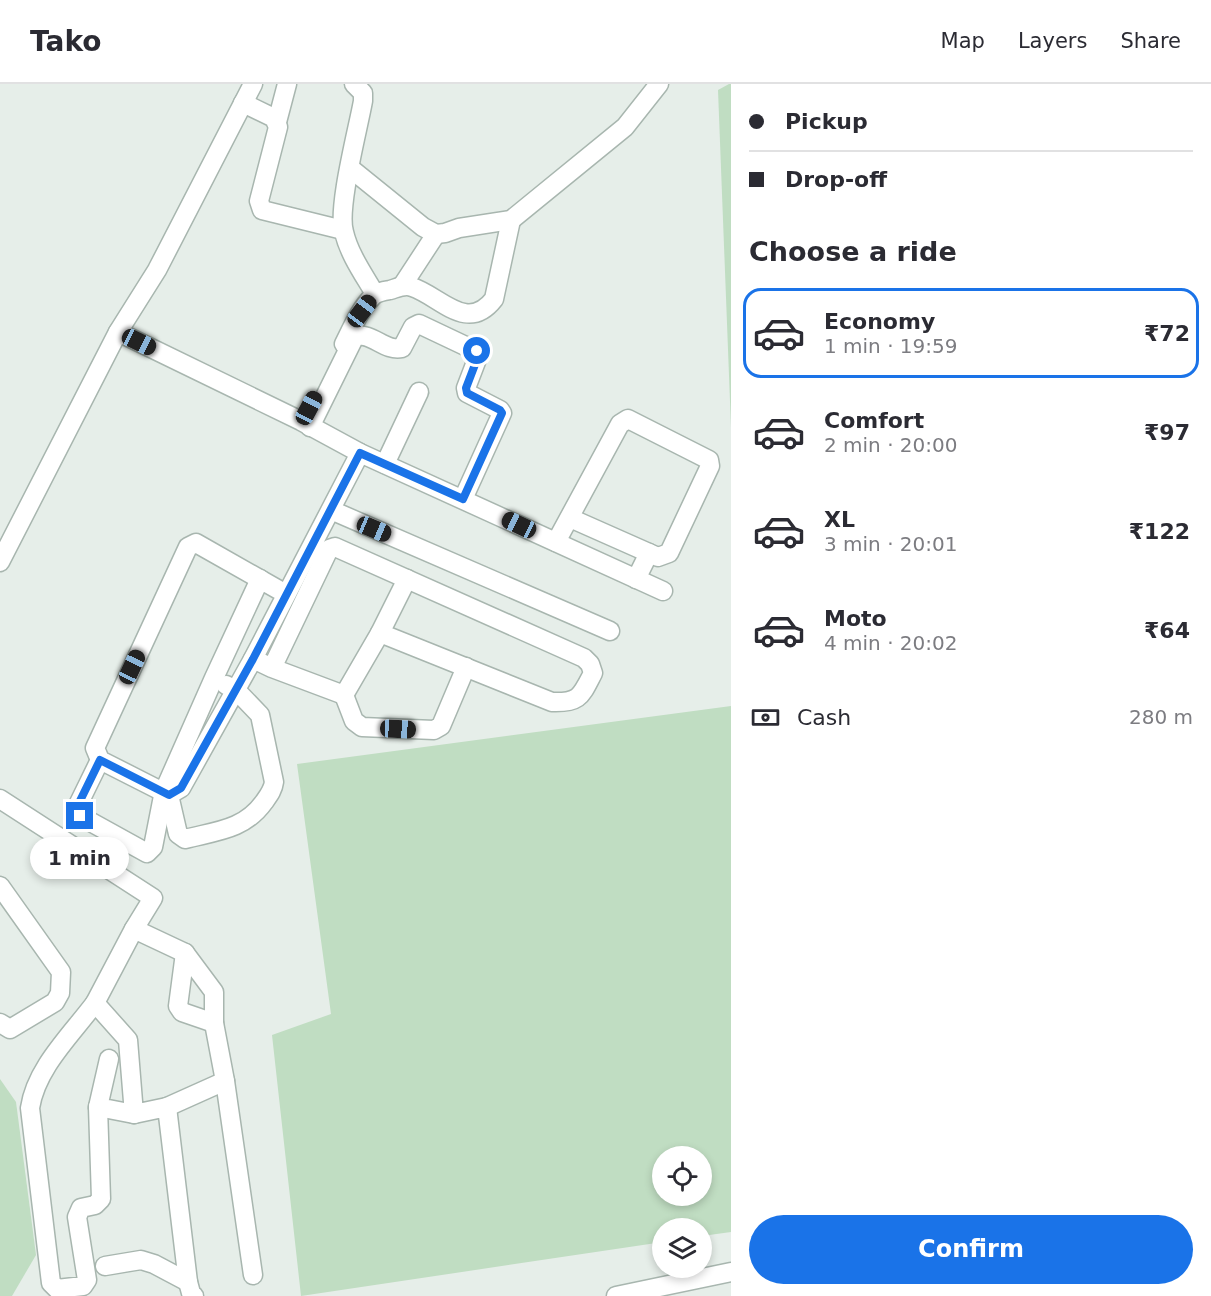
<!DOCTYPE html>
<html lang="en">
<head>
<meta charset="utf-8">
<style>
	:root { --surface:#fff; --page:#f7f7f7; --text:#2b2b33; --muted:#7c7c81; --line:#e1e1e2; --accent:#1a73e8 }
	body { margin:0; font-family:"DejaVu Sans",sans-serif; background:var(--page); color:var(--text); height:100vh; display:flex; flex-direction:column; font-size:22px; white-space:nowrap }
	* { box-sizing:border-box; margin:0 }
	p { font-size:20px; color:var(--muted) }
	.icon { flex:none; width:33px; height:33px; fill:none; stroke:currentColor; stroke-width:2; stroke-linecap:round; stroke-linejoin:round }
	.map { position:relative; flex:1; overflow:hidden }
	.details { display:flex; flex-direction:column; background:var(--surface); width:480px }
	.details>* { flex:none }
	.guide { display:grid; align-content:center; height:132px; padding:0 18px; background:var(--surface) }
	.tools { position:absolute; left:652px; top:1062px; display:grid; gap:12px }
	.tools a { display:grid; place-items:center; width:60px; height:60px; border-radius:50%; background:var(--surface); box-shadow:0 3px 9px #0003; font-size:30px }
	.end { position:absolute; width:27px; height:27px; margin:-14px; border:8px solid #1a73e8; background:#fff; box-shadow:0 0 0 3px #fff }
	.from { border-radius:50% }
	.bubble { position:absolute; height:42px; border-radius:21px; background:var(--surface); box-shadow:0 3px 9px #0003; font-size:20px; font-weight:700; line-height:42px; text-align:center }
	.car { position:absolute; width:18px; height:36px; margin:-18px -9px; border-radius:8px; box-shadow:0 0 4px 2px #0007; background:linear-gradient(#222 24%,#8ab4d8 0 40%,#222 0 76%,#8ab4d8 0 86%,#222 0) }
	.guide b { display:flex; align-items:center; gap:21px; height:57px; font-size:22px }
	.guide b+b { border-top:2px solid var(--line) }
	.guide i { width:15px; height:15px; background:var(--text) }
	ul { padding:0; list-style:none }
	li { display:flex; align-items:center; gap:18px; height:90px; margin:0 12px 9px; padding:0 6px; border:3px solid transparent; border-radius:18px }
	li div { flex:1 }
	li b { display:block; font-size:22px }
	li em { font-style:normal; font-weight:700 }
	li.selected { border-color:var(--accent) }
	li>.icon { width:54px; height:54px; stroke-width:1.5 }
	h2 { padding:0 18px; font-size:27px; line-height:72px }
	.pay { display:flex; align-items:center; gap:15px; height:66px; padding:0 18px; font-size:22px }
	.pay p { margin-inline-start:auto }
	.primary-button { display:flex; gap:12px; margin-top:auto; padding:12px 18px }
	.primary-button a { flex:1; height:69px; border-radius:36px; background:var(--accent); color:#fff; font-size:24px; font-weight:700; line-height:69px; text-align:center }
	header { display:flex; align-items:center; gap:36px; box-sizing:border-box; height:84px; padding:0 30px; background:var(--surface); border-bottom:2px solid var(--line) }
	header strong { font-size:28px }
	nav { display:flex; gap:33px; margin-inline-start:auto; font-size:21px }
	main { display:flex; flex:1; min-height:0 }
	.map>svg:first-child { display:block }
	.green { fill:#c0ddc2; fill-rule:evenodd }
	.lines { fill:none; stroke-linecap:round; stroke-linejoin:round }
	.minor-casing { stroke:#a8b6af; stroke-width:21 }
	.minor { stroke:#fff; stroke-width:18 }
	.route { stroke:#1a73e8; stroke-width:8 }
</style>
</head>
<body>
<header>
<strong>Tako</strong>
<nav><a>Map</a><a>Layers</a><a>Share</a></nav>
</header>
<main>
<div class="map">
<svg width="731" height="1212" viewBox="0 0 731 1212">
	<rect width="100%" height="100%" fill="#e6eee9"/>
	<g class="green">
		<path d="M729,0H731V343L718,6Z"/>
		<path d="M731,622V1148L702,1152V1144H663V1158L301,1212L272,951L331,930L297,680ZM702,1072V1112H663V1072Z"/>
		<path d="M0,995L16,1018L36,1171L12,1212H0Z"/>
	</g>
	<g class="lines">
		<g class="minor-casing">
			<g id="minor">
				<path d="M253,0L157,186L118,248L301,337L360,369L663,507"/>
				<path d="M354,0L363,9V17C358,45 337,124 344,148C349,170 364,191 375,210"/>
				<path d="M243,19L274,34L278,43L259,117L262,126L343,146"/>
				<path d="M277,38L287,0"/>
				<path d="M350,84L423,143L436,150L445,149L459,144L511,136L625,43L659,0"/>
				<path d="M402,202L436,150"/>
				<path d="M344,260C352,244 360,225 373,212C377,208 384,207 390,206C397,204 405,200 412,203C440,212 467,250 494,215L511,136"/>
				<path d="M310,343L355,252C372,248 385,268 402,264L413,243L419,240L476,267L479,270L466,304L467,309L500,326L502,329L463,415"/>
				<path d="M385,380L419,308"/>
				<path d="M331,426L610,547"/>
				<path d="M570,434L649,469"/>
				<path d="M556,458L620,340L628,335L709,376L710,382L669,469L658,473L649,469L636,495"/>
				<path d="M0,478L118,248"/>
				<path d="M286,510L196,459L188,463L95,664L100,676L169,711L181,704L253,575L360,369"/>
				<path d="M380,549L407,495"/>
				<path d="M253,575L272,584L344,611L380,549L552,618C580,619 581,612 593,589L590,580L584,574L335,463L329,465L272,584"/>
				<path d="M344,611L354,637L362,643L434,646L441,642L466,583"/>
				<path d="M100,676L77,723L80,732L147,769L153,763L164,707L214,594L260,495"/>
				<path d="M169,711L178,750L185,755C216,747 244,746 264,718C269,711 273,706 274,698L260,631L236,606L226,601"/>
				<path d="M0,715L153,814L134,845L95,919L128,956L134,1030L167,1023L188,1198L191,1209L194,1212"/>
				<path d="M0,802L61,888L60,909L55,918L10,945L0,939"/>
				<path d="M134,845L185,869L214,908V939L225,997L167,1023"/>
				<path d="M185,869L178,922L182,928L214,939"/>
				<path d="M95,919C71,951 36,984 30,1024L51,1199L57,1205L83,1202L87,1196L77,1133L81,1124L95,1121L101,1115L98,1023"/>
				<path d="M109,975L98,1023L134,1030"/>
				<path d="M225,997L253,1191"/>
				<path d="M105,1182L141,1176L154,1180L188,1198"/>
				<path d="M616,1212L731,1188"/>
			</g>
		</g>
		<use href="#minor" class="minor"/>
	</g>
	<g class="lines">
		<path class="route" d="M80,732L77,723L100,676L169,711L181,704L253,575L360,369L463,415L502,329L500,326L467,309L466,304L479,270L477,267"/>
	</g>
</svg>
<div class="tools">
<a><svg class="icon" aria-label="locate" viewBox="0 0 24 24"><circle cx="12" cy="12" r="6"/><path d="M12 2v4M12 18v4M2 12h4M18 12h4"/></svg></a>
<a><svg class="icon" aria-label="layers" viewBox="0 0 24 24"><path d="M12 4l9 5-9 5-9-5zM3 14l9 5 9-5"/></svg></a>
</div>
<i class="end from" style="left:477px;top:267px"></i>
<i class="end" style="left:80px;top:732px"></i>
<div class="bubble" style="left:30px;top:753px;width:99px">1 min</div>
<i class="car" style="left:362px;top:227px;rotate:37deg"></i>
<i class="car" style="left:139px;top:258px;rotate:116deg"></i>
<i class="car" style="left:309px;top:324px;rotate:28deg"></i>
<i class="car" style="left:519px;top:441px;rotate:295deg"></i>
<i class="car" style="left:374px;top:445px;rotate:113deg"></i>
<i class="car" style="left:132px;top:583px;rotate:25deg"></i>
<i class="car" style="left:398px;top:645px;rotate:93deg"></i>
</div>
<section class="details">
<div class="guide">
<b><i class="from"></i>Pickup</b>
<b><i></i>Drop-off</b>
</div>
<h2>Choose a ride</h2>
<ul>
<li class="selected"><svg class="icon" aria-label="car" viewBox="0 0 24 24"><path d="M5 17H2v-5l4-1 3-4h7l3 4 3 1v5h-3M9 17h6M6 11h13"/><circle cx="7" cy="17" r="2"/><circle cx="17" cy="17" r="2"/></svg><div><b>Economy</b><p>1 min · 19:59</p></div><em>₹72</em></li>
<li><svg class="icon" aria-label="car" viewBox="0 0 24 24"><path d="M5 17H2v-5l4-1 3-4h7l3 4 3 1v5h-3M9 17h6M6 11h13"/><circle cx="7" cy="17" r="2"/><circle cx="17" cy="17" r="2"/></svg><div><b>Comfort</b><p>2 min · 20:00</p></div><em>₹97</em></li>
<li><svg class="icon" aria-label="car" viewBox="0 0 24 24"><path d="M5 17H2v-5l4-1 3-4h7l3 4 3 1v5h-3M9 17h6M6 11h13"/><circle cx="7" cy="17" r="2"/><circle cx="17" cy="17" r="2"/></svg><div><b>XL</b><p>3 min · 20:01</p></div><em>₹122</em></li>
<li><svg class="icon" aria-label="car" viewBox="0 0 24 24"><path d="M5 17H2v-5l4-1 3-4h7l3 4 3 1v5h-3M9 17h6M6 11h13"/><circle cx="7" cy="17" r="2"/><circle cx="17" cy="17" r="2"/></svg><div><b>Moto</b><p>4 min · 20:02</p></div><em>₹64</em></li>
</ul>
<div class="pay"><svg class="icon" aria-label="cash" viewBox="0 0 24 24"><path d="M3 7h18v10H3z"/><circle cx="12" cy="12" r="2"/></svg>Cash<p>280 m</p></div>
<div class="primary-button"><a>Confirm</a></div>
</section>
</main>
</body>
</html>
